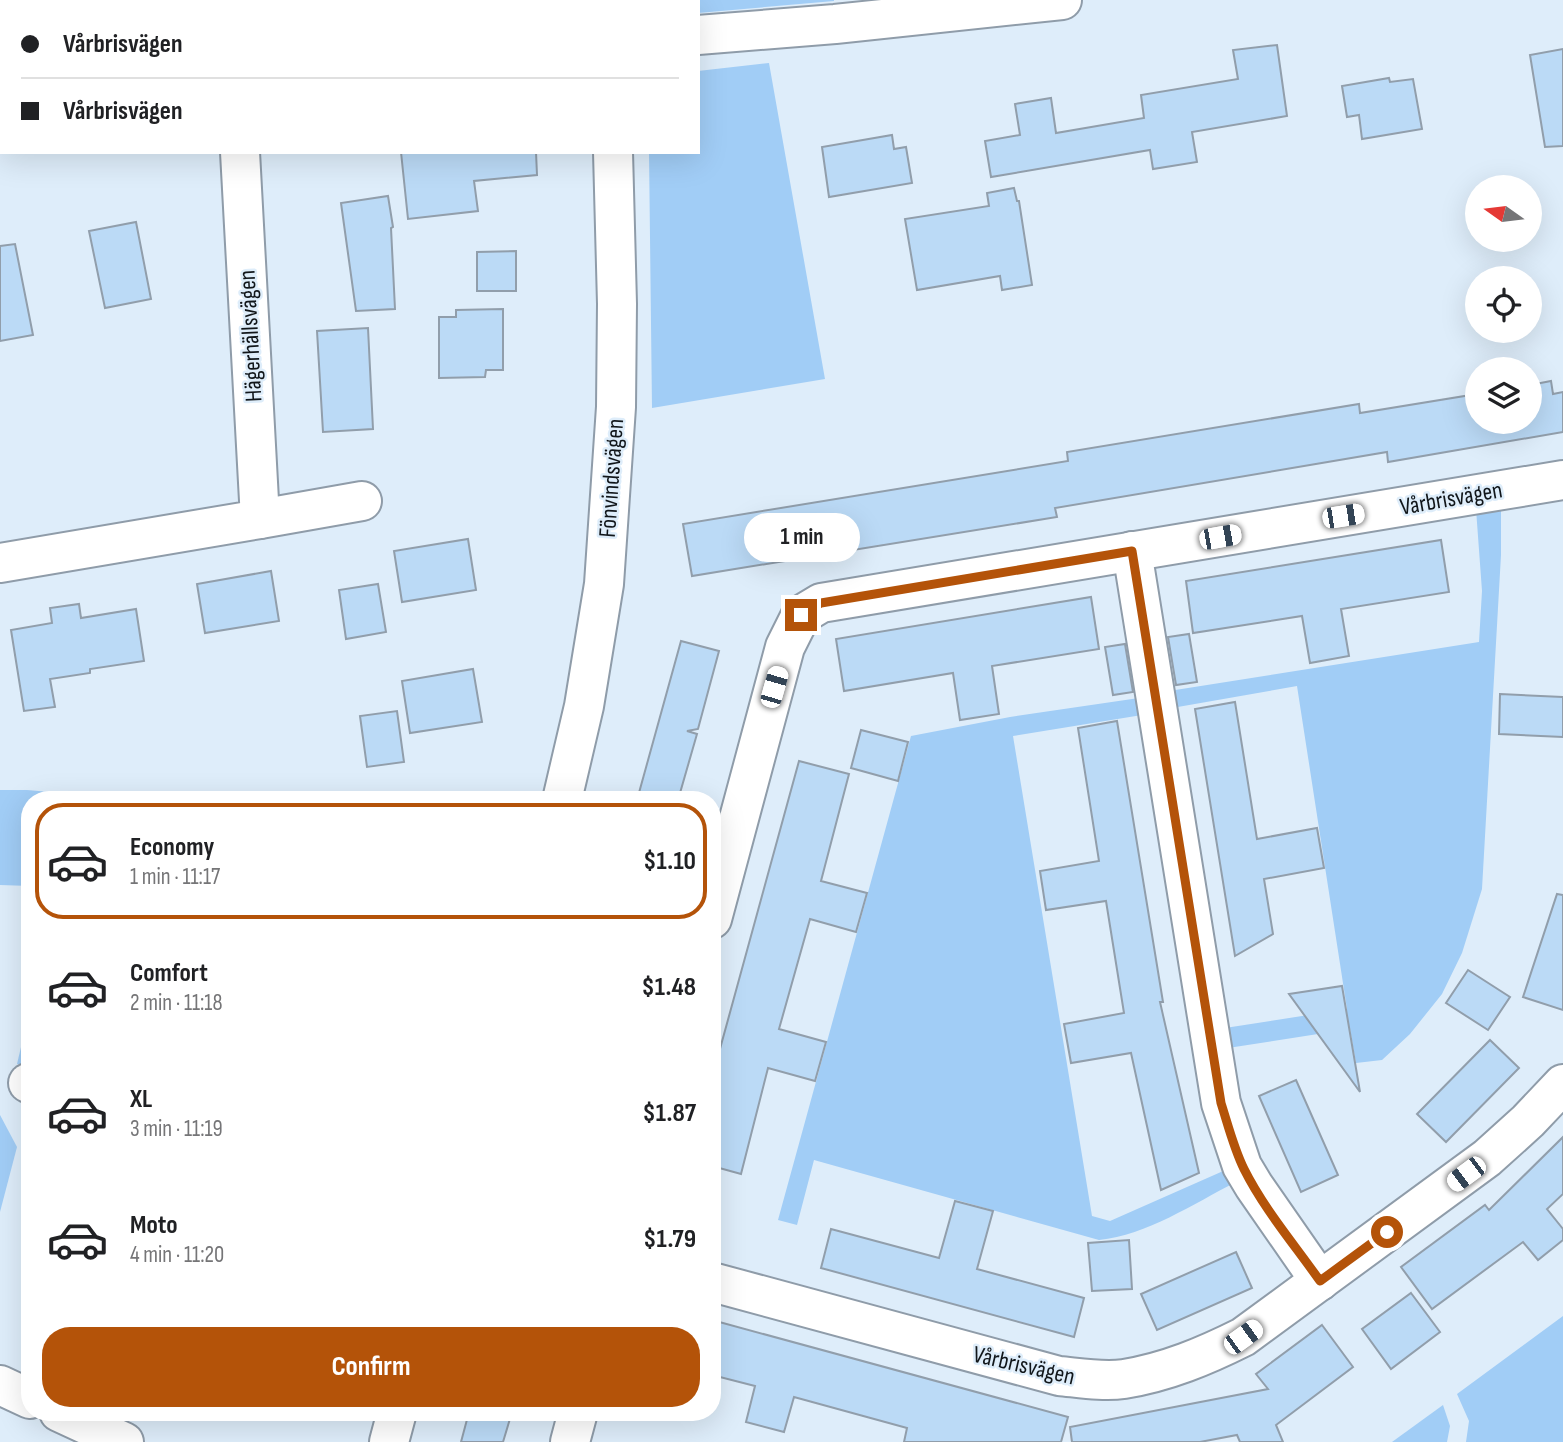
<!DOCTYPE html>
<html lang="en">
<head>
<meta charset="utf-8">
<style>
	:root { --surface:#fff; --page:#f2f2f2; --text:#202124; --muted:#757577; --line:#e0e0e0; --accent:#b45309 }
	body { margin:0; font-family:"Sofia Sans Condensed",sans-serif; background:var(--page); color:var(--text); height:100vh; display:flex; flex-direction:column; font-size:26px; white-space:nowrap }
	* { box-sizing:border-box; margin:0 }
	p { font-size:23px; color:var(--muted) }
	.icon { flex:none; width:38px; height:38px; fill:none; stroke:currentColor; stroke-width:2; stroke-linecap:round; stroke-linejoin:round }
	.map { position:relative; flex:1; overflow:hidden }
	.sheet { position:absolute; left:21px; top:791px; width:700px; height:630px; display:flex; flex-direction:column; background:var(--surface); border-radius:28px; box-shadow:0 7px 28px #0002 }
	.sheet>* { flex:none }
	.hud { position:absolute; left:0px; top:0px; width:700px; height:154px; box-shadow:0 7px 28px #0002; display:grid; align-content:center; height:154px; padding:0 21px; background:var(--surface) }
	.needle { width:46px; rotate:284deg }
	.controls { position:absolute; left:1465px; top:175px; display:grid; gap:14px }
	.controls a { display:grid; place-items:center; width:77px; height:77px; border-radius:50%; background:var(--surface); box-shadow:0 7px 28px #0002; font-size:35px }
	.end { position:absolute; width:32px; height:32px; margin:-16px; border:9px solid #b45309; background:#fff; box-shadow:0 0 0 4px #fff }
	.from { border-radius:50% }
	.bubble { position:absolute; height:49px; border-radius:24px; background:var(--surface); box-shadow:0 7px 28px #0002; font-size:23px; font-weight:700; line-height:49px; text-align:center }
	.car { position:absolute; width:21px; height:42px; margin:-21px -10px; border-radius:9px; box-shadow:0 0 5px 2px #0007; background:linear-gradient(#fff 24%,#345 0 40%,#fff 0 76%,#345 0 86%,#fff 0) }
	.hud b { display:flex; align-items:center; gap:24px; height:66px; font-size:26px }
	.hud b+b { border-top:2px solid var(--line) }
	.hud i { width:18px; height:18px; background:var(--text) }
	ul { padding:12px 0 0; list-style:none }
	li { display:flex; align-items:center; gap:21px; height:116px; margin:0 14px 10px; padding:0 7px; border:4px solid transparent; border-radius:28px }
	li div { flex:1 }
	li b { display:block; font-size:26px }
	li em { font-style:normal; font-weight:700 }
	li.on { border-color:var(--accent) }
	li>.icon { width:63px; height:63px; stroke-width:1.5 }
	.button { display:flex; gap:14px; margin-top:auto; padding:14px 21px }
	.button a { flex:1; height:80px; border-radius:28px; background:var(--accent); color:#fff; font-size:28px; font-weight:700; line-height:80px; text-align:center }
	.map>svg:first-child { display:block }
	.green { fill:#a1cdf6 }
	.building { fill:#bbdaf6; stroke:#919eab; stroke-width:2 }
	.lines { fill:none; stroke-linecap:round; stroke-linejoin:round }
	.street-casing { stroke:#8f9ca9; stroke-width:42 }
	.secondary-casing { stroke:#8f9ca9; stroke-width:42 }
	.street { stroke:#fff; stroke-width:38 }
	.secondary { stroke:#fff; stroke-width:38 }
	.route { stroke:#b45309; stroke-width:9 }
	.labels { text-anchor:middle; stroke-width:5; stroke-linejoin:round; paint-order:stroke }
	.street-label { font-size:24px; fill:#11161a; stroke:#deedfa }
</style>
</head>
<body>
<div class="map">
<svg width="1563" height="1442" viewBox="0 0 1563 1442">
	<rect width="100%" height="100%" fill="#deedfa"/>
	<g class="green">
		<path d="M269,0H589L590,2H270Z"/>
		<path d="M638,0H834V1L698,13V2H638Z"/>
		<path d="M769,63L825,379L652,408L649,152H698V71Z"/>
		<path d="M1501,505V555L1482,889L1462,953L1442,994L1410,1034L1382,1060L1356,1063L1350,1029L1228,1048L1225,1028L1347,1009L1297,686L1172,708L1169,691L1479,642L1482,591L1476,509Z"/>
		<path d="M1139,698L1142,715L1013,736L1092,1216L1110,1221L1230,1168L1236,1182C1193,1204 1147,1235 1099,1240L814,1160L797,1225L778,1220L911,736L1010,717Z"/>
		<path d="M0,790H27L145,800H30V886L0,885Z"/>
		<path d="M30,1009V1067L17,1064Z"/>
		<path d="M0,1115L17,1147L0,1212Z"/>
		<path d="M1563,1316V1442H1466L1469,1421L1457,1394Z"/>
		<path d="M1443,1405L1450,1426L1447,1442H1392Z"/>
	</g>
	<g class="building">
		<path d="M1277,45L1287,116L1192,132L1197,162L1153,169L1150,150L991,177L985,141L1020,135L1015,104L1051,98L1056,133L1144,118L1141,95L1238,79L1233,50Z"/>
		<path d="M1563,49V146L1545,147L1530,55Z"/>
		<path d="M1389,78L1390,82L1413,79L1422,129L1362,139L1359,115L1347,117L1342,86Z"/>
		<path d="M892,135L894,149L906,147L912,183L829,197L822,147Z"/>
		<path d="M401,152H536L537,175L474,181L478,211L408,219Z"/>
		<path d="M1014,188L1017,201H1019L1032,285L1002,290L1000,276L917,290L905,219L989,206L987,193Z"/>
		<path d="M388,196L393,227L391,228L395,309L356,311L341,203Z"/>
		<path d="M136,222L151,299L105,308L89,231Z"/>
		<path d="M15,244L33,335L0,341V246Z"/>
		<path d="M516,251V291H477V252Z"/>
		<path d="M503,309V370H486L485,377L439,378V317H456V310Z"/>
		<path d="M368,328L373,429L323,432L317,331Z"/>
		<path d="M1551,381L1553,394L1563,392V432L1388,462L1387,452L1055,508L1057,517L692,576L683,524L1068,461L1067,452L1359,404L1360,413L1477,394V422H1530V385Z"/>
		<path d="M468,539L476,590L402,602L394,551Z"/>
		<path d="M1441,540L1449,592L1341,609L1349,656L1310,663L1302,616L1193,633L1186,581Z"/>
		<path d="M271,571L279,621L205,633L197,584Z"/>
		<path d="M378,584L386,632L346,639L339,590Z"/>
		<path d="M1091,597L1099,649L992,666L999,714L960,720L953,673L844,691L836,639Z"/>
		<path d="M79,604L81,618L136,609L144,661L90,669V673L50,679L55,707L24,711L11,630L52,623L50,608Z"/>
		<path d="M1189,634L1197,682L1176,685L1168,637Z"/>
		<path d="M681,641L719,651L698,729L687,731L697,734L678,800H637Z"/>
		<path d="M1125,644L1133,692L1113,695L1105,647Z"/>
		<path d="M473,669L482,722L410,733L402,681Z"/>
		<path d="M1500,694L1563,697V737L1499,734Z"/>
		<path d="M1235,702L1257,839L1317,828L1324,868L1264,879L1273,934L1235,956L1195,709Z"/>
		<path d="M397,711L404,762L367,767L360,716Z"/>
		<path d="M1117,721L1163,1002H1160L1199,1173L1161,1190L1131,1053L1071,1063L1064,1024L1124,1013L1106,901L1046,910L1040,871L1099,861L1078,728Z"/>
		<path d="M861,730L908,742L898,781L851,768Z"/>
		<path d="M799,761L849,774L821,881L867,893L856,932L810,919L779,1029L826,1042L815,1081L768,1068L741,1174L712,1166V1078Z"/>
		<path d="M1557,894L1563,895V1010L1523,997Z"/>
		<path d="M1468,970L1510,997L1488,1030L1446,1003Z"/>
		<path d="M1342,986L1360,1092L1289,994Z"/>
		<path d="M1490,1040L1519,1068L1446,1142L1417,1114Z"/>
		<path d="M1296,1080L1338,1175L1301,1192L1259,1096Z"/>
		<path d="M1563,1137V1194L1547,1209L1563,1229V1240L1538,1260L1523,1242L1432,1309L1401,1267L1485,1205L1489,1210Z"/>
		<path d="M955,1201L993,1211L977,1269L1084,1298L1074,1337L821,1268L831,1229L939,1258Z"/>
		<path d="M1129,1240L1132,1289L1092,1291L1088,1243Z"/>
		<path d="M1236,1252L1252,1288L1157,1330L1141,1294Z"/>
		<path d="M1411,1293L1440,1332L1391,1369L1362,1329Z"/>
		<path d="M712,1320L1068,1417L1061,1442H904L907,1428L794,1397L784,1432L746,1422L755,1386L712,1375Z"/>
		<path d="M1322,1325L1353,1367L1276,1425L1283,1442H1240L1237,1435L1200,1442H1072L1070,1427L1268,1389L1256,1374Z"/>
		<path d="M469,1412H512L503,1442H461Z"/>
	</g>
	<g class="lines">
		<g class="street-casing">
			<g id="street">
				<path d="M0,124H2"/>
				<path d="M260,519L362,501"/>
				<path d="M1132,551L1221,1103L1242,1166L1254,1186L1320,1281"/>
				<path d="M0,563L260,519L240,152"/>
				<path d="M712,919L785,647L801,615L821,603L1563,480"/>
				<path d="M28,1083H30"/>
				<path d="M712,1282L1059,1376C1080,1378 1103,1382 1124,1379C1167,1372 1205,1356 1243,1337L1487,1158L1528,1121L1563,1084"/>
				<path d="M0,1385L30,1399"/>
				<path d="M59,1412L124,1442"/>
				<path d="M570,1442L578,1412"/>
			</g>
		</g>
		<g class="secondary-casing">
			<g id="secondary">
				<path d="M610,0V2"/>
				<path d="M698,35L835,24L1062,0"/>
				<path d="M562,800L584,706L604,584L616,407L617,304L613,152"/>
				<path d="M389,1442L397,1412"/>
			</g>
		</g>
		<use href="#street" class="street"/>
		<use href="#secondary" class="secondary"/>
	</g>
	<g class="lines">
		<path class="route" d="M801,615L821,603L1132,551L1221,1103C1228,1125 1234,1149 1244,1169C1264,1209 1294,1244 1320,1281L1387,1232"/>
	</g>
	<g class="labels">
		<g class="street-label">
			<text transform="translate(250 336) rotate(-93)" y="8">Hägerhällsvägen</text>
			<text transform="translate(611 478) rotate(-86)" y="8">Fönvindsvägen</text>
			<text transform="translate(1451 498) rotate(-10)" y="8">Vårbrisvägen</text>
			<text transform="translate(1024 1365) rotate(13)" y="8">Vårbrisvägen</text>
		</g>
	</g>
</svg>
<div class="controls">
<a><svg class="needle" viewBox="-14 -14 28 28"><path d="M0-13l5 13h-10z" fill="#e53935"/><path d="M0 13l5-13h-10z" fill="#757577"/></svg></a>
<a><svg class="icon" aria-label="locate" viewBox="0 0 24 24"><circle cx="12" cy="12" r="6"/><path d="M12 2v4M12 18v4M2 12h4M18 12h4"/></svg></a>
<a><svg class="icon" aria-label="layers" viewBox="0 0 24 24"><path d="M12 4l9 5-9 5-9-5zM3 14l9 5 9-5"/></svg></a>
</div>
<i class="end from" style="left:1387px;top:1232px"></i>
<i class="end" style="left:801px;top:615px"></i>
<div class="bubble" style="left:744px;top:513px;width:116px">1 min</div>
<i class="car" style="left:1343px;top:516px;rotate:81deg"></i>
<i class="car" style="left:1220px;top:537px;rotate:80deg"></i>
<i class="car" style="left:774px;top:687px;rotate:16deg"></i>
<i class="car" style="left:1466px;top:1174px;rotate:233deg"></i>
<i class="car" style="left:1243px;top:1337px;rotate:54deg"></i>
<div class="hud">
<b><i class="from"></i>Vårbrisvägen</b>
<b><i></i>Vårbrisvägen</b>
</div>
<section class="sheet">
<ul>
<li class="on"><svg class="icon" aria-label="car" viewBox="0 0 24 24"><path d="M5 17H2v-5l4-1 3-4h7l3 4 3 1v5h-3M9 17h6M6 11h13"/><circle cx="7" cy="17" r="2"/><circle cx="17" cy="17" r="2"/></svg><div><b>Economy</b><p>1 min · 11:17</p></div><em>$1.10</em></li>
<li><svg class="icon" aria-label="car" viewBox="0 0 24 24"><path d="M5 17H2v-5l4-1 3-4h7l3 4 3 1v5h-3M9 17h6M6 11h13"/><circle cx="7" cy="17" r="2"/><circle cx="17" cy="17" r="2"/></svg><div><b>Comfort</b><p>2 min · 11:18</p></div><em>$1.48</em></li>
<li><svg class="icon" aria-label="car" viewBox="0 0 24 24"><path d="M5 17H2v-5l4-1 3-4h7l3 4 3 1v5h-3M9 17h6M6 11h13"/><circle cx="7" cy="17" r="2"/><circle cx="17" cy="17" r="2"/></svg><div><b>XL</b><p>3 min · 11:19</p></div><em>$1.87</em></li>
<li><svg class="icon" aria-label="car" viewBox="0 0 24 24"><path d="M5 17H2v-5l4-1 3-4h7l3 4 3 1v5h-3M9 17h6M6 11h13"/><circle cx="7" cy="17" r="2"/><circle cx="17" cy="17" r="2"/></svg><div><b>Moto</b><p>4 min · 11:20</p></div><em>$1.79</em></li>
</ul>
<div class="button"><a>Confirm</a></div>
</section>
</div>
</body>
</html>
